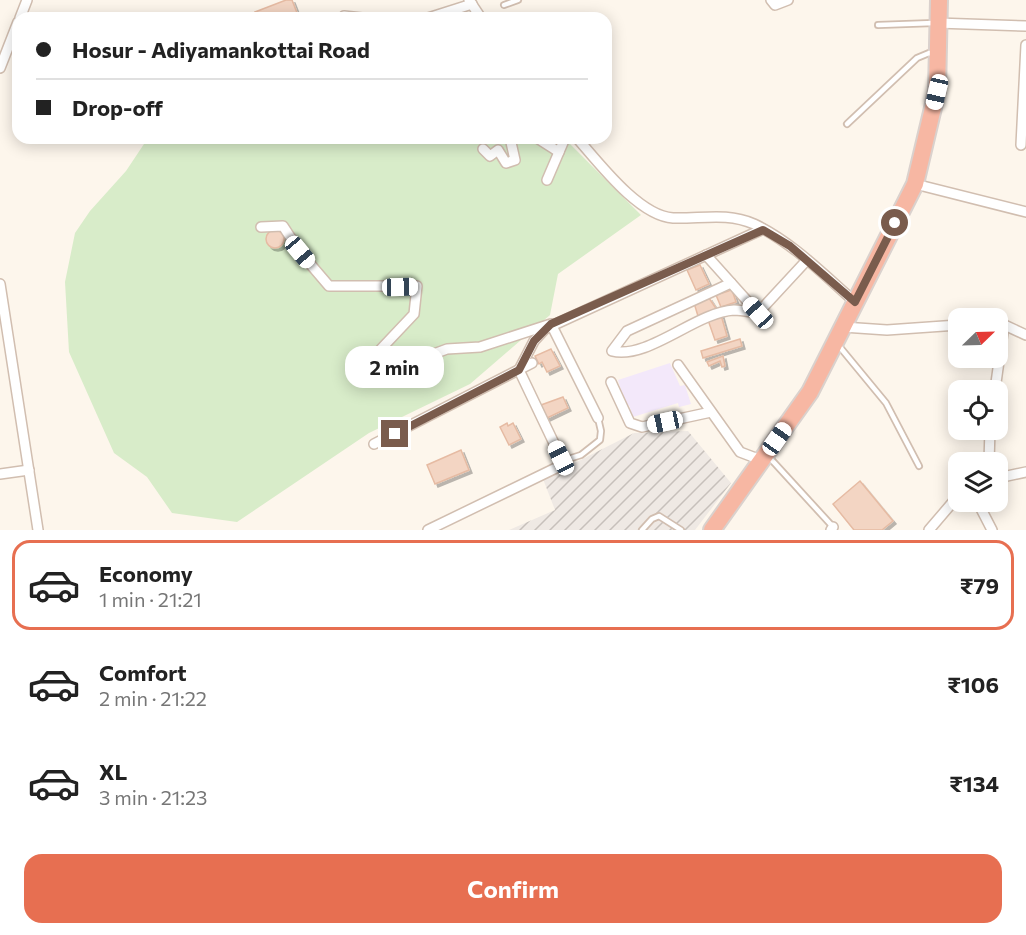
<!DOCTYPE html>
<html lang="en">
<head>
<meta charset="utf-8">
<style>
	:root { --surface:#fff; --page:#f6f6f6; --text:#222; --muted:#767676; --line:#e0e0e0; --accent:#e76f51 }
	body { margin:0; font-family:Commissioner,sans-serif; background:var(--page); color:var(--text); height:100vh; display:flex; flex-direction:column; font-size:22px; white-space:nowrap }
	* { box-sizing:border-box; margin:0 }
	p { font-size:20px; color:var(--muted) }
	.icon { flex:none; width:33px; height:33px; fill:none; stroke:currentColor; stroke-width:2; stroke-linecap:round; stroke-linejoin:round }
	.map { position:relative; height:530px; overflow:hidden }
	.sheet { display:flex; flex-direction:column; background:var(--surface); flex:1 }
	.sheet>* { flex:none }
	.top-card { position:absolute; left:12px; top:12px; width:600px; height:132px; border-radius:18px; box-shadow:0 3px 15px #0003; display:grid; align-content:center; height:132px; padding:0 24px; background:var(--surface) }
	.needle { width:39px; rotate:67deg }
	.fabs { position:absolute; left:948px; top:308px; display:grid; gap:12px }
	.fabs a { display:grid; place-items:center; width:60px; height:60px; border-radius:12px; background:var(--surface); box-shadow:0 3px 15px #0003; font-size:30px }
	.end { position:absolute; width:27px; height:27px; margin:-14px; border:8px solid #7a5c4d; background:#fff; box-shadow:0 0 0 3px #fff }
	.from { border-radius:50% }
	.bubble { position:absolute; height:42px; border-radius:18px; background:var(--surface); box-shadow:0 3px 15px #0003; font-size:20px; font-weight:700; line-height:42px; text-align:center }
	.car { position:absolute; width:18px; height:36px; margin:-18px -9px; border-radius:8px; box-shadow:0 0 4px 2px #0007; background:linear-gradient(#fff 24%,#345 0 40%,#fff 0 76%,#345 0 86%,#fff 0) }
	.top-card b { display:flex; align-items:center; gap:21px; height:57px; font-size:22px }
	.top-card b+b { border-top:2px solid var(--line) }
	.top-card i { width:15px; height:15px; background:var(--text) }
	ul { padding:10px 0 0; list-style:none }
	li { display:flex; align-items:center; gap:18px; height:90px; margin:0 12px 9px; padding:0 12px; border:3px solid transparent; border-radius:18px }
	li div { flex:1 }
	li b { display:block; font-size:22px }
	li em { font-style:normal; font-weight:700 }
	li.current { border-color:var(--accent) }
	li>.icon { width:54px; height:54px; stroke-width:1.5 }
	.primary-button { display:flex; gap:12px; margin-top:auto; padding:12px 24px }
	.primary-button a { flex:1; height:69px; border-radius:18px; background:var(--accent); color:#fff; font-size:24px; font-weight:700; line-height:69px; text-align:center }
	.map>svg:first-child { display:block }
	.industrial { fill:url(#industrial-furrows) }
	.education { fill:#f3e8fa }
	.green { fill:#d8ecc9 }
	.building { fill:#f3d5c3; stroke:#e6bba3; stroke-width:1.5; filter:url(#shadow) }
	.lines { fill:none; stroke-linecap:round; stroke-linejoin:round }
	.lane-casing { stroke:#d1beb0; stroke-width:8 }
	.street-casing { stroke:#d1beb0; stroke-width:12 }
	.highway-casing { stroke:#dad1cd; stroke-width:20 }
	.lane { stroke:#fff; stroke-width:4.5 }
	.street { stroke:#fff; stroke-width:9 }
	.highway { stroke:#f7b7a3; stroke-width:16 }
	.route { stroke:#7a5c4d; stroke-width:8 }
</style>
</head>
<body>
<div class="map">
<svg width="1026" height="530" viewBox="0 0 1026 530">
	<defs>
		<pattern id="industrial-furrows" width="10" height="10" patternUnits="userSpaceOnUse" patternTransform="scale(1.5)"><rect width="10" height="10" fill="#efe9e4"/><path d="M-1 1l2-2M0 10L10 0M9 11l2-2" fill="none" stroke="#c7c0bb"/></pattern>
		<filter id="shadow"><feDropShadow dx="3" dy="3" stdDeviation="0" flood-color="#0004"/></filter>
	</defs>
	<rect width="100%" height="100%" fill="#fdf6ec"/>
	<path class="industrial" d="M688,431L731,483L695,530H509L555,510L543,479L634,433Z"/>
	<path class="education" d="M670,363L680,386L685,385L691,404L679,407L678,403L633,417L629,405L626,406L618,380Z"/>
	<path class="green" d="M148,138H564L641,215L558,274L550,315L470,384L369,433L237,522L172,513L147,477L114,453L69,352L65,282L75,233L90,211L126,171Z"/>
	<g class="building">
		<path d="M286,0H292L299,18H258L255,12Z"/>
		<circle cx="275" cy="239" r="9"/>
		<path d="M700,265L709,284L696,290L687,270Z"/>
		<path d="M731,287L736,302L721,307L716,295L729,291Z"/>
		<path d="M709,298L717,310L698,316L694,303Z"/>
		<path d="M721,315L727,336L715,340L708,320Z"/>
		<path d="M740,339L742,346L703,358L701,351Z"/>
		<path d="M551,349L560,366L547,372L542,362L539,364L535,356Z"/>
		<path d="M723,356L725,366L722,367L720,361L709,366L707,362Z"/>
		<path d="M563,397L568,408L547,418L541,405Z"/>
		<path d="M507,423L508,426L513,423L521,439L509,445L500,427Z"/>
		<path d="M461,450L469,470L435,484L427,465Z"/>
		<path d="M860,481L893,521L882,530H854L833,504Z"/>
	</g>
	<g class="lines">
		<g class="lane-casing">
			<g id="lane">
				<path d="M504,5L518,0"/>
				<path d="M878,25L934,23"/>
				<path d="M847,124L917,58L929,53L934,54"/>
				<path d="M839,346L886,403L919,466"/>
				<path d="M769,457L834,528"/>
				<path d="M562,461L581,455L600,440L601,431L598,418"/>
				<path d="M642,530L652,519L659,516L681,530"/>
			</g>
		</g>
		<g class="street-casing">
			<g id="street">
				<path d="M469,0L481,18"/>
				<path d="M771,0L775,5L788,0"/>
				<path d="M344,16L362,18"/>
				<path d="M20,18L27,0"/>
				<path d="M428,18L472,4"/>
				<path d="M937,23L1026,26"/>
				<path d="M0,68L18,22"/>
				<path d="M537,138L559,152"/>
				<path d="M577,138C599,163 639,216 673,218C701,219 727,212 754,224C792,242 823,274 855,302"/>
				<path d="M1021,145L1026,45"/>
				<path d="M483,149L490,156L498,150L506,163L515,160L510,138"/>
				<path d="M547,180L565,138"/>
				<path d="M915,184L1026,212"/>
				<path d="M261,227L283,226L300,252L329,286H417L414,314L380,350L391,370L447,349L480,347L551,324L598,418"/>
				<path d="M706,255L758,313"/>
				<path d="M731,283L627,331L612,351C648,360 696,312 734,310C742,310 750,312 758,313L807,260"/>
				<path d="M0,284L38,530"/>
				<path d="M998,322L1026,335"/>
				<path d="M843,327L887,330L958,325"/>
				<path d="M678,365L740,452L761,460"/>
				<path d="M611,382L630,423L642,427L711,412"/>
				<path d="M995,390L1004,325"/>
				<path d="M374,444L532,363"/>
				<path d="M989,462L990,429"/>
				<path d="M0,474L29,470"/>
				<path d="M998,478L1026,472"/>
				<path d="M977,501L992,530"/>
				<path d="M428,530L560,466L561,458L519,370L534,341L545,329L763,229"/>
				<path d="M831,530L833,527"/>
				<path d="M929,530L958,496"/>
			</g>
		</g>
		<g class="highway-casing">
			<path id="highway" d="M712,530L810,392L915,184L937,91L939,0"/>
		</g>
		<use href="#lane" class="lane"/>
		<use href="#street" class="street"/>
		<use href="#highway" class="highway"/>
	</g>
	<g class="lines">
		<path class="route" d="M395,434L519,370L534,341L551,324L763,230L790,246L855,302L895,223"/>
	</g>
</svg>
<div class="fabs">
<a><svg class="needle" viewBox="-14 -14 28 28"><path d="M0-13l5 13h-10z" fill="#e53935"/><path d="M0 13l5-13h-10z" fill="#767676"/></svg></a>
<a><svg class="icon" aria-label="locate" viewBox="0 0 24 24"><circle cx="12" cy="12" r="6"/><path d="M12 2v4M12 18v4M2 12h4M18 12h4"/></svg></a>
<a><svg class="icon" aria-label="layers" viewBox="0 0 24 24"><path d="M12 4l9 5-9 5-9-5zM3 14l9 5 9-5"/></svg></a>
</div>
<i class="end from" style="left:895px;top:223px"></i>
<i class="end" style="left:395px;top:434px"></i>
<div class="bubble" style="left:345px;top:346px;width:99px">2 min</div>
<i class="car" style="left:937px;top:92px;rotate:193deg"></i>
<i class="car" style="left:300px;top:252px;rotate:140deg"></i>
<i class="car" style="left:400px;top:287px;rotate:89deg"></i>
<i class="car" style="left:758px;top:313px;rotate:318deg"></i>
<i class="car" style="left:665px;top:422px;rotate:258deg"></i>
<i class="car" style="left:777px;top:439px;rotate:35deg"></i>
<i class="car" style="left:561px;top:458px;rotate:334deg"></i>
<div class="top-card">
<b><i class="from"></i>Hosur - Adiyamankottai Road</b>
<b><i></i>Drop-off</b>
</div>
</div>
<section class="sheet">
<ul>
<li class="current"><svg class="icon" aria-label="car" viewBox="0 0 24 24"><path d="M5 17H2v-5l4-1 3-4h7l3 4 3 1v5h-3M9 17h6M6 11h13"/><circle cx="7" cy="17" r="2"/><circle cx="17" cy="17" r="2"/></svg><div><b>Economy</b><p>1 min · 21:21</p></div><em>₹79</em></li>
<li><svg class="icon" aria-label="car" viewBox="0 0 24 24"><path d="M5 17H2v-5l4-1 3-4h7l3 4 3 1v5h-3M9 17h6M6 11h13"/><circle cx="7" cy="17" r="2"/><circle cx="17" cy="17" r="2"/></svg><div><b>Comfort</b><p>2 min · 21:22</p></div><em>₹106</em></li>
<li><svg class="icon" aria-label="car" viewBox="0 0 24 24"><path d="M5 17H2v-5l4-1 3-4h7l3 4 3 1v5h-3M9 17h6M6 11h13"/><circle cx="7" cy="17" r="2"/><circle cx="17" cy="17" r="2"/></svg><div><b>XL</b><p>3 min · 21:23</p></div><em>₹134</em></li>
</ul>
<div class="primary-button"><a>Confirm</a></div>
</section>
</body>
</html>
